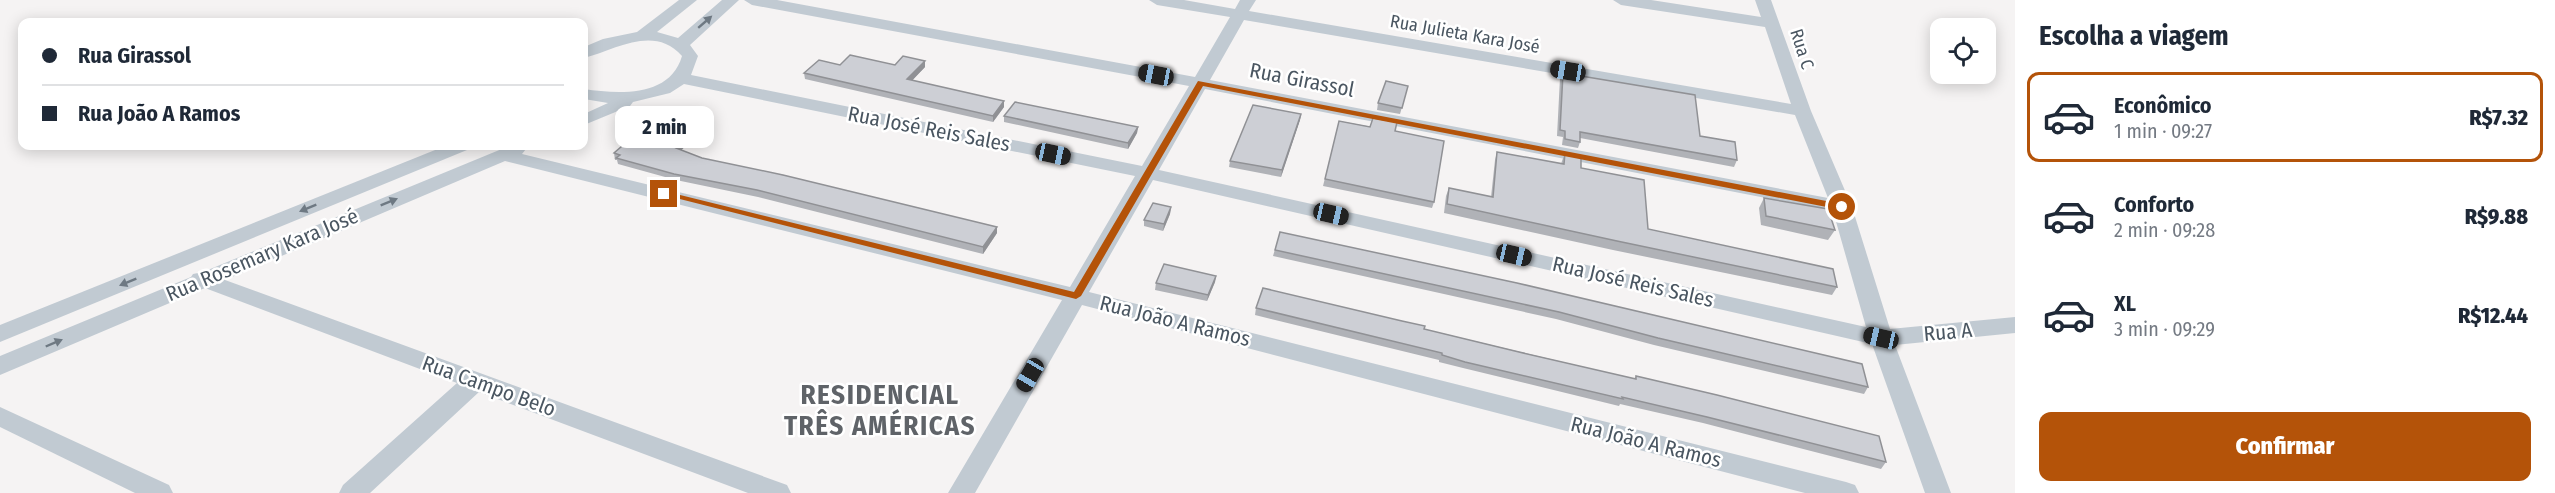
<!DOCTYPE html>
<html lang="pt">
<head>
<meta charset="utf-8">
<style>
	:root { --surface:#fff; --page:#f2f2f3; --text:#1f2937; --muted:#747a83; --line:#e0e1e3; --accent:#b45309 }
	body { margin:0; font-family:"Fira Sans Condensed",sans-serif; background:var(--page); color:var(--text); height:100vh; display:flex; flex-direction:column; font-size:22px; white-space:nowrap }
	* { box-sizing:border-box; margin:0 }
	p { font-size:20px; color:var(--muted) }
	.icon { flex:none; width:33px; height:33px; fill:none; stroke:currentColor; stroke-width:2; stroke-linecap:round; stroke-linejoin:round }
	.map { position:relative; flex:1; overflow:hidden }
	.drawer { display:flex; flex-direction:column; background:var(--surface); width:540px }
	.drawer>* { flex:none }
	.guide { position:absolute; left:18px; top:18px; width:570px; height:132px; border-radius:12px; box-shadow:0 3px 15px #0003; display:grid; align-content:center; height:132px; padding:0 24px; background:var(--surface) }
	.buttons { position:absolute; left:1930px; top:18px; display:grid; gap:12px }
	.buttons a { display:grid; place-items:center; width:66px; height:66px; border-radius:12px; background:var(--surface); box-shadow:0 3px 15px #0003; font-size:30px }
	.end { position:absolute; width:27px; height:27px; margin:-14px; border:8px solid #b45309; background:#fff; box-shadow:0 0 0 3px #fff }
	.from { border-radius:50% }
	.bubble { position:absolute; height:42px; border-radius:12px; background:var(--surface); box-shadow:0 3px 15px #0003; font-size:20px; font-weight:800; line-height:42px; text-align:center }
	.car { position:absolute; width:18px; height:36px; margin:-18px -9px; border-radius:8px; box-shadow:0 0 4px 2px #0007; background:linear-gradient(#222 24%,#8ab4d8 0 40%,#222 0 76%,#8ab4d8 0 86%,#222 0) }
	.guide b { display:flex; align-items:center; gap:21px; height:57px; font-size:22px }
	.guide b+b { border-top:2px solid var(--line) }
	.guide i { width:15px; height:15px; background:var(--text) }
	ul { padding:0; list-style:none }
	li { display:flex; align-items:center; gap:18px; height:90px; margin:0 12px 9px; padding:0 12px; border:3px solid transparent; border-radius:12px }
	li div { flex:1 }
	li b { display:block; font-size:22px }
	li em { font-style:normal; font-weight:800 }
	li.active { border-color:var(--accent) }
	li>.icon { width:54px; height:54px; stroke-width:1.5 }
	h2 { padding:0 24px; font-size:27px; line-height:72px }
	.action { display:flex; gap:12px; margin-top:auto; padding:12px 24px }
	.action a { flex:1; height:69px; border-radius:12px; background:var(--accent); color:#fff; font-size:24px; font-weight:800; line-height:69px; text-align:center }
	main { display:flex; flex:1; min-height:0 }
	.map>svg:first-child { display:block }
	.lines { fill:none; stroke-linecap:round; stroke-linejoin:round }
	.minor { fill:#c1cad2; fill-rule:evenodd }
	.wall { fill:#b0b2b7 }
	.shaded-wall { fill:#909195 }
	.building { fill:#cdcfd5; stroke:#909195; stroke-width:1.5 }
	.oneway { fill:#6e7983 }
	.route { fill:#b45309 }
	.labels { text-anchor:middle; stroke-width:5; stroke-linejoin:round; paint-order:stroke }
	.far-street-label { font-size:18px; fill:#4a5661; stroke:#fff }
	.street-label { font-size:21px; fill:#4a5661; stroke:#fff }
	.district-label { font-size:27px; font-weight:bold; letter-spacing:1.5px; fill:#5f6368; stroke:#fff }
</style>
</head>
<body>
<main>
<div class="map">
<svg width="2015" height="493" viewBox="0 0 2015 493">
	<rect width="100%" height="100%" fill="#f5f3f3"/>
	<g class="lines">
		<g class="minor">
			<path d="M679,0H697L657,32L678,38L722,0H739L690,45L698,56L691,75L1142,166L1189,86L752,5L744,0H777L1195,77L1230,17L1157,5L1149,0H1184L1235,9L1240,0H1256L1249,11L1791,104L1765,27L1621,5L1613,0H1651L1761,17L1755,0H1771L1811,111L1852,207L1890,329L2015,317V333L1895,345L1951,493H1925L1872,344L1153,180L1089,292L1846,482L1855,485L1859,493H1805L1082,305L975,493H948L1062,300L505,161L225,280L787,485L791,493H748L479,392L370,493H339L343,485L457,383L205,288L0,375V356L191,277L193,274L203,272L509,146H524L526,149L522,154L1070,287L1135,176L684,84L670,93L633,102L630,106L584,125V114L608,103L584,99V89C618,94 670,98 682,56C654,24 615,50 584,58V47L603,39L637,32ZM1244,20L1795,115L1828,198L1210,80ZM1205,89L1833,211L1866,327L1159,170Z"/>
			<path d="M445,146H469L467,150L0,342V325Z"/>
			<path d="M0,407L169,485L173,493H135L0,427Z"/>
		</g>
	</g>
	<g class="wall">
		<path d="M925,61V67L912,80L1004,107L993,122L805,79L804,73L840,65H895Z"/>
		<path d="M1563,73L1700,136L1737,160L1734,167L1580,138V142L1578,148L1562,145L1563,137L1557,136L1560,78Z"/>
		<path d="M1408,86L1400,114L1377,110L1378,103Z"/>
		<path d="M1301,114L1300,120L1281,177L1229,167L1230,161Z"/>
		<path d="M1004,116L1138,127L1137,133L1128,149L1004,122Z"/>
		<path d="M1339,121L1395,131L1434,202L1432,208L1323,186Z"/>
		<path d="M689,143L681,150L702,158L997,233L983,254L758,197L676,180L618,164L617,160H615L614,153Z"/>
		<path d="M1497,152L1561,164L1562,161L1565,153L1648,229L1837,287L1832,295L1613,250L1444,213L1446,196L1449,188L1491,197L1495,160Z"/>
		<path d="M1764,198L1835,230L1828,240L1761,225L1759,208Z"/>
		<path d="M1171,207L1170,214L1163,231L1144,226V220Z"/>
		<path d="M1280,232L1868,387L1864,394L1654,345L1556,319L1273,256Z"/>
		<path d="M1216,276L1215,282L1207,301L1155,290L1156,283Z"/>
		<path d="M1256,308L1424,329L1634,379L1636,376L1886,462L1881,469L1703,423L1620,404L1619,406L1463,368L1439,362V360L1255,315Z"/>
	</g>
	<g class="shaded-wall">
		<path d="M925,61V67L908,85L907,79Z"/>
		<path d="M1004,101V107L993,122V116Z"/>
		<path d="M1301,114L1300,120L1281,177L1282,170Z"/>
		<path d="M1138,127L1137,133L1128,149V143Z"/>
		<path d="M688,137L689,143L677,154L676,148Z"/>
		<path d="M1171,207L1170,214L1163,231L1164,224Z"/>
		<path d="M997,227V233L983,254V247Z"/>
		<path d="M1216,276L1215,282L1207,301L1208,295Z"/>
	</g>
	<g class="building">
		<path d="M850,55L895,65L903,56L925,61L907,79L1004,101L993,116L804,73L819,60L840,65Z"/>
		<path d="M1563,73L1695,95L1700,136L1735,142L1737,160L1580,132V142L1565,139V131L1560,130Z"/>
		<path d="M1386,81L1408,86L1402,108L1378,103Z"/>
		<path d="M1015,102L1138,127L1128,143L1004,116Z"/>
		<path d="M1253,105L1301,114L1282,170L1230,161Z"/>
		<path d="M1373,118L1397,122L1395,131L1444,141L1434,202L1325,179L1339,121L1370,127Z"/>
		<path d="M666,131L688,137L676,148L702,158L783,175L997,227L983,247L757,190L674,174L616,158L620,155L614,153L629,140L650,146Z"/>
		<path d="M1497,152L1564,164L1565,153L1581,156V168L1644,180L1648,229L1833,269L1837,287L1617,241L1447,204L1449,188L1493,197Z"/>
		<path d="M1764,198L1828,209L1835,230L1766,216Z"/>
		<path d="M1153,203L1171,207L1164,224L1144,220Z"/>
		<path d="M1280,232L1517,283L1862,364L1868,387L1658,338L1559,312L1275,250Z"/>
		<path d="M1164,264L1216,276L1208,295L1156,283Z"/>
		<path d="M1263,288L1402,321L1425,326L1424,329L1519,352L1636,379V376L1717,395L1879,436L1886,462L1707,417L1622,397L1623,399L1465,362L1442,355V353L1256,308Z"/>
	</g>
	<defs><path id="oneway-solid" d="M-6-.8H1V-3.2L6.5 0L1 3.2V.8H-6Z" transform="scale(1.5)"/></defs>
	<g class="oneway">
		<use href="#oneway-solid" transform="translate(705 22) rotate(-41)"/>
		<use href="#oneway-solid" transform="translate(389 202) rotate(-22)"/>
		<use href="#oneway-solid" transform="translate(308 208) rotate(158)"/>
		<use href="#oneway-solid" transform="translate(128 282) rotate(158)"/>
		<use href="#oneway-solid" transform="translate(54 343) rotate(-23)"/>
	</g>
	<path class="route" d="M1198,81L1842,204L1847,207L1842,210L1203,86L1081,296L1076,299L660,194L664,191L1074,292Z"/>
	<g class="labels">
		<g class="far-street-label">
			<text transform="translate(1465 34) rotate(10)" y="6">Rua Julieta Kara José</text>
			<text transform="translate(1802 49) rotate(72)" y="6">Rua C</text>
		</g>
		<g class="street-label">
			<text transform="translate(1302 80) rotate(11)" y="7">Rua Girassol</text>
			<text transform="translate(929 129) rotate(11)" y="7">Rua José Reis Sales</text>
			<text transform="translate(262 255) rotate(-23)" y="7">Rua Rosemary Kara José</text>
			<text transform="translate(1633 282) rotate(13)" y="7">Rua José Reis Sales</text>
			<text transform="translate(1175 321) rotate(14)" y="7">Rua João A Ramos</text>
			<text transform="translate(1948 332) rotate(-5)" y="7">Rua A</text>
			<text transform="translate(489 386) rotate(20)" y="7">Rua Campo Belo</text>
			<text transform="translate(1646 442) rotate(14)" y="7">Rua João A Ramos</text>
		</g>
		<g class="district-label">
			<text x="880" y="404">RESIDENCIAL<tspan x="880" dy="31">TRÊS AMÉRICAS</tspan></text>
		</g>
	</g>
</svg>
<div class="buttons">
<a><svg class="icon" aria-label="locate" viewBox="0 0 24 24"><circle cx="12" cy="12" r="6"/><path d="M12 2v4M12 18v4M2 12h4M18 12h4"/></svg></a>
</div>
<i class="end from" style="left:1842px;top:207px"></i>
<i class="end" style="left:664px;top:194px"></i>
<div class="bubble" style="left:615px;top:106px;width:99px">2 min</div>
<i class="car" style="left:1568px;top:71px;rotate:280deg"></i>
<i class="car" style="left:1156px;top:75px;rotate:281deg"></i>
<i class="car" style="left:1053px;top:154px;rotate:102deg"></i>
<i class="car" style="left:1331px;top:214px;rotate:103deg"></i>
<i class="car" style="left:1514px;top:255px;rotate:103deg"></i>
<i class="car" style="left:1881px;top:338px;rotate:283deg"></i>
<i class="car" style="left:1030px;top:375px;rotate:210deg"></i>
<div class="guide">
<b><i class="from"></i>Rua Girassol</b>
<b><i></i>Rua João A Ramos</b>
</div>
</div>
<section class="drawer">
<h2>Escolha a viagem</h2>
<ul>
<li class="active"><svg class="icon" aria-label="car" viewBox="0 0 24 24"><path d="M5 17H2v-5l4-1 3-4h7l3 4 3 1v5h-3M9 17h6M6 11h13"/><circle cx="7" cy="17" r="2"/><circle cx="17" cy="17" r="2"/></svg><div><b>Econômico</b><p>1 min · 09:27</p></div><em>R$7.32</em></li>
<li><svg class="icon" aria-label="car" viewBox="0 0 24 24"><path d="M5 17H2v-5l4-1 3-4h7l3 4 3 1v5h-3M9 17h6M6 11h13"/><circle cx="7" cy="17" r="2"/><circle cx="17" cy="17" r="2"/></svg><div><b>Conforto</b><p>2 min · 09:28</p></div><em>R$9.88</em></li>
<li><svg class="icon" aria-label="car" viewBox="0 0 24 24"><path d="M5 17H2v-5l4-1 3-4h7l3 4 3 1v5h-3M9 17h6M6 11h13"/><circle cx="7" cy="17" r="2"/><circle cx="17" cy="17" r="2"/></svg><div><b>XL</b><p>3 min · 09:29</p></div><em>R$12.44</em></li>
</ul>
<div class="action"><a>Confirmar</a></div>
</section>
</main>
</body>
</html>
